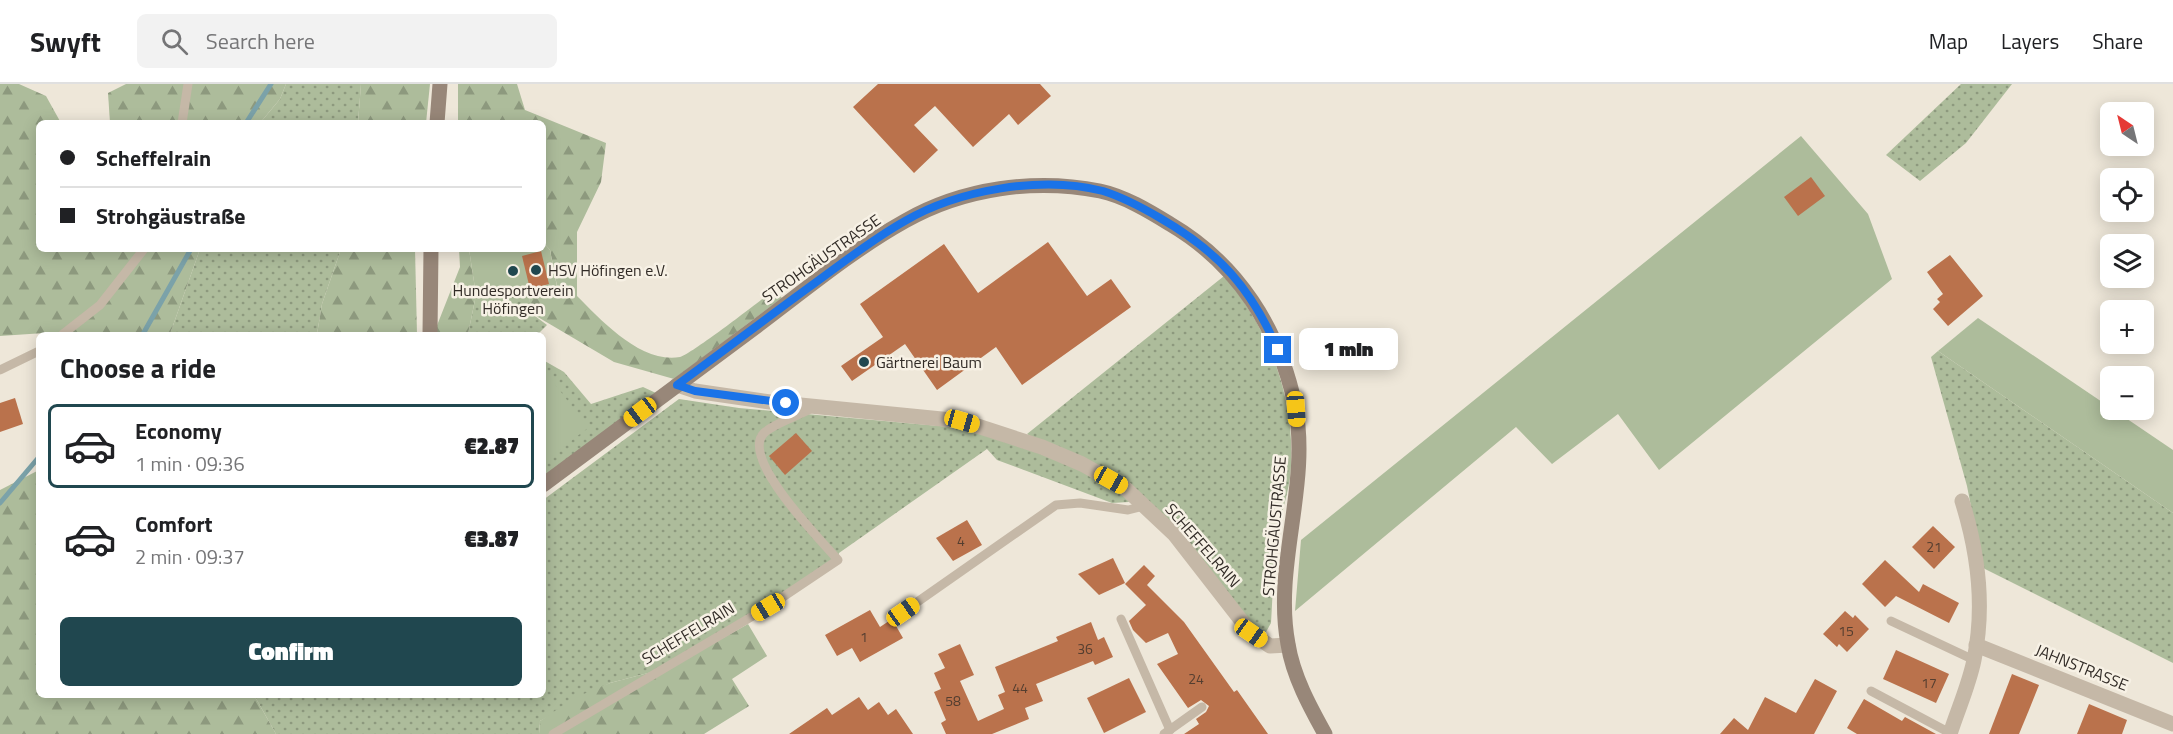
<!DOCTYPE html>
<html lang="en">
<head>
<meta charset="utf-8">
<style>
	:root { --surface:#fff; --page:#f2f2f2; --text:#202124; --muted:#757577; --line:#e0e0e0; --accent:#20474f }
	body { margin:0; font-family:"Titillium Web",sans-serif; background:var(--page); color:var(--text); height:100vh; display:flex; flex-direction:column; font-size:22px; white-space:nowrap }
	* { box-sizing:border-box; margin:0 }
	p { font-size:20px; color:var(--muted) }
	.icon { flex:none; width:33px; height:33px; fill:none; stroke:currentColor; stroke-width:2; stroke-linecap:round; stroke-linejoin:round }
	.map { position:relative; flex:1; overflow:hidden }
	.sheet { position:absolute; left:36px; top:248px; width:510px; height:366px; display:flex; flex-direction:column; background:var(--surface); border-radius:9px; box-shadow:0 3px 15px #0003 }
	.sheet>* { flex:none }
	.hud { position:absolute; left:36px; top:36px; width:510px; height:132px; border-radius:9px; box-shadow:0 3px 15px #0003; display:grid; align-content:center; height:132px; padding:0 24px; background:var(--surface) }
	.needle { width:39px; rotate:325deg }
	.tools { position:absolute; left:2100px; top:18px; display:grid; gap:12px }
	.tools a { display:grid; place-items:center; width:54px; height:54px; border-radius:9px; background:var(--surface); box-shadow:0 3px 15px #0003; font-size:30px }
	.end { position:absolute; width:27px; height:27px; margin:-14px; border:8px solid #1a73e8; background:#fff; box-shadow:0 0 0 3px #fff }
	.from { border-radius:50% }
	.bubble { position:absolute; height:42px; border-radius:9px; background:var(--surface); box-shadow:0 3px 15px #0003; font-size:20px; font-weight:800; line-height:42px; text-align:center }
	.car { position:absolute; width:18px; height:36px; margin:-18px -9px; border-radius:8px; box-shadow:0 0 4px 2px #0007; background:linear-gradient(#f5c518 24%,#345 0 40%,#f5c518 0 76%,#345 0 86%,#f5c518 0) }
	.hud b { display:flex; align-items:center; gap:21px; height:57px; font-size:22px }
	.hud b+b { border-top:2px solid var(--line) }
	.hud i { width:15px; height:15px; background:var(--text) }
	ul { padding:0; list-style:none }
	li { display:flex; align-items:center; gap:18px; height:84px; margin:0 12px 9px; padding:0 12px; border:3px solid transparent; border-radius:9px }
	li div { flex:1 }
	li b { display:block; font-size:22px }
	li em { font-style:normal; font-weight:800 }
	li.selected { border-color:var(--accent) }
	li>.icon { width:54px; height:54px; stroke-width:1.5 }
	h2 { padding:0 24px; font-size:27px; line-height:72px }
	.button { display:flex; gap:12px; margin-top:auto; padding:12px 24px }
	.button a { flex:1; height:69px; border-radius:9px; background:var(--accent); color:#fff; font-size:24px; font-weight:800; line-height:69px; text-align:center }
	header { display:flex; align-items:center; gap:36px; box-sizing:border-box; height:84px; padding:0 30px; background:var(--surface); border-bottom:2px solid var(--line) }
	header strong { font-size:28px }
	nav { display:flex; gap:33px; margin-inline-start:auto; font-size:21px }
	.search { width:420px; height:54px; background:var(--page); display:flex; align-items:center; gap:15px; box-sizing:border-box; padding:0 21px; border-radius:9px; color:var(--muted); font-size:22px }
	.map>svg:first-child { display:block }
	.grass { fill:url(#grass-dots) }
	.forest { fill:url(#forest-firs) }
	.garden { fill:#adbc9b }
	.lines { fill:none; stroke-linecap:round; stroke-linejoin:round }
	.stream { stroke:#7ba2a9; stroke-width:5 }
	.building { fill:#ba724c }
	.service { stroke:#c5b8a7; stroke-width:9 }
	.minor { stroke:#c5b8a7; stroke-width:15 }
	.secondary { stroke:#988779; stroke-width:15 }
	.route { stroke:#1a73e8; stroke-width:8 }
	.poi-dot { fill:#20474f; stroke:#f7f1e5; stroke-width:2 }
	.labels { text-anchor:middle; stroke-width:5; stroke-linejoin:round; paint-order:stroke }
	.number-label { font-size:14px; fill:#543e30 }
	.street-label { font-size:16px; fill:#322c27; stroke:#f7f1e5 }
	.poi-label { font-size:16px; fill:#322c27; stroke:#f7f1e5; text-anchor:start }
</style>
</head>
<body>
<header>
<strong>Swyft</strong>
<div class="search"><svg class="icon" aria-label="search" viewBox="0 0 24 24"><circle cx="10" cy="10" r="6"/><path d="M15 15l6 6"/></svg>Search here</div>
<nav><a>Map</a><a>Layers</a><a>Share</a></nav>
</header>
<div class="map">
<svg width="2173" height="650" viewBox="0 0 2173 650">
	<defs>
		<pattern id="grass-dots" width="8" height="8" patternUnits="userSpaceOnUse" patternTransform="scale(1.5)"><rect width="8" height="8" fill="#adbc9b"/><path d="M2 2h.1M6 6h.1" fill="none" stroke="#8d997e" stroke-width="1.8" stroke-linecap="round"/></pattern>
		<pattern id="forest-firs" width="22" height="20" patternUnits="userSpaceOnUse" patternTransform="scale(1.5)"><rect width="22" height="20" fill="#adbc9b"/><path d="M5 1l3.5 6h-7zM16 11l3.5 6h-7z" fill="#8d997e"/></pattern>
	</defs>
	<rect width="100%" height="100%" fill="#eee7d9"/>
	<g class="grass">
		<path d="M286,0H361L358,39H260L280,15Z"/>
		<path d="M1961,0H2012L1966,59L1920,97L1886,71Z"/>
		<path d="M200,165H341L322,220L317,250H170Z"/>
		<path d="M1224,192C1271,246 1298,322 1290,394C1287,414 1280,433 1277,453C1273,481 1273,510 1271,539L1266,548L1256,545L1167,435L1027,350Z"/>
		<path d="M529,209L531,229L547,241L538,250H468L476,211Z"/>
		<path d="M1938,267L2173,429V579L1983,484L1967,402L1931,273Z"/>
		<path d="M543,276L564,288L591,320L643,303L656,309L543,394Z"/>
		<path d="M679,315L739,324L962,344L1078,381L1127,412L1129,418L1112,419L997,376L987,365L839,469L838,476L671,583L610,599L540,637L539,650H276L254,611L543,610V416Z"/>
	</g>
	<g class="forest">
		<path d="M0,0H19L46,12L61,39H39V165H200L170,250H61L59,248L0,252Z"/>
		<path d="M126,0H286L280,15L260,39H110L108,9Z"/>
		<path d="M361,0H430L426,39H358Z"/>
		<path d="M458,0H517L525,26L606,59L601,98L577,148V212C601,236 641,280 680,273C690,271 760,217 774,206L782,214L674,295L614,278L531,229L529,212L558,207L550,166L543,158V39H458Z"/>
		<path d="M341,165H415L417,250H317L322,220Z"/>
		<path d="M459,165H469L476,211L468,250H436V244L460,183Z"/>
		<path d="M39,386V610L254,611L276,650H0V406Z"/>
		<path d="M748,540L767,572L732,595L749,622L704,650H539L540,637L574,614L610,599L671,583Z"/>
	</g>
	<g class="garden">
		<path d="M1801,52L1868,130L1892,195L1659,386L1618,330L1552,380L1516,343L1295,527L1301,456Z"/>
		<path d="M543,158L550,166L558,208L529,212V209L476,211L469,165H543Z"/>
		<path d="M1978,234L2173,366V429L1938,267Z"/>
		<path d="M543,284L588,344L543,378Z"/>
	</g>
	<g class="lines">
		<g class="stream">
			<path d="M246,39L271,0"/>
			<path d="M143,250L191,165"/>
			<path d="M0,419L39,373"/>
		</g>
	</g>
	<g class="building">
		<path d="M878,0H1040L1051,12L1018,41L1009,30L973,63L935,22L914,41L938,66L914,89L853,23Z"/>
		<path d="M1811,93L1825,112L1798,132L1784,113Z"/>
		<path d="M1048,158L1087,212L1111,195L1131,223L1022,301L996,263L937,306L905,260L852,297L841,282L883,253L860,220L944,160L978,209Z"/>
		<path d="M541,167L549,200L530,205L522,172Z"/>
		<path d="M1950,171L1983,212L1948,242L1933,225L1940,218L1937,215L1943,210L1927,188Z"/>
		<path d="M15,314L23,340L0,348V319Z"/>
		<path d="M796,349L812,367L785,391L769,372Z"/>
		<path d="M967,436L982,461L953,477L936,454Z"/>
		<path d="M1933,442L1955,463L1934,485L1912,463Z"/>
		<path d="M1113,474L1125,499L1099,511L1078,490Z"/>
		<path d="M1885,476L1919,508L1923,500L1959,519L1949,539L1896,512L1885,523L1862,500Z"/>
		<path d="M1144,481L1155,492L1147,501L1184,538L1234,608L1237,606L1268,650H1184L1199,640L1196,635L1206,628L1209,622L1201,616L1188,624L1157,580L1178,570L1168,549L1146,559L1133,546L1129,537L1146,521L1125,500Z"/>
		<path d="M870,526L880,543L892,535L903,554L860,578L852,564L837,572L825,551Z"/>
		<path d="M1845,527L1853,534L1855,531L1869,545L1847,568L1839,560L1837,563L1823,550Z"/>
		<path d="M1091,538L1098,556L1104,553L1113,573L1095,581L1093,577L1036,600L1043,617L1025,624L1029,635L992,650H946L941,639L946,636L934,608L941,605L934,589L945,584L938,570L960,560L974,591L960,597L978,637L1004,625L998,611L1005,608L995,583L1058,557L1056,553Z"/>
		<path d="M1896,566L1949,590L1936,619L1883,595Z"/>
		<path d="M2012,590L2039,601L2029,626L2019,650H1989Z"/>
		<path d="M1129,594L1146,628L1104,649L1087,614Z"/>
		<path d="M1815,595L1837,607L1814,650H1720L1734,634L1748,646L1765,613L1796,629Z"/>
		<path d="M859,613L868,626L879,618L888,631L896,625L913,650H789L827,624L832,631Z"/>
		<path d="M1864,615L1902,637L1905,633L1936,650H1857L1847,644Z"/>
		<path d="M2089,620L2127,636L2122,650H2077Z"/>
	</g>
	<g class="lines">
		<g class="service">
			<path d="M182,39L188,0"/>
			<path d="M63,250L100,221L144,165"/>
			<path d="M0,286L39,267"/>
			<path d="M903,528L1056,421L1080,419L1128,426L1144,422"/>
			<path d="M1121,535L1170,646"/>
			<path d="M1891,537L1974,576"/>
			<path d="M1871,607L1950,649"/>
			<path d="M553,650L768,523L838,476C821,456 739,374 764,349C774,339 801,331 814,323"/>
			<path d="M1164,650L1202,623"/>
		</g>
		<g class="minor">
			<path d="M677,301L695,307L770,318L962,337L1042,363L1082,380L1125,404L1174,450L1251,549L1270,562L1288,561"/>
			<path d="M1976,561L2173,640"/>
			<path d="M1950,650C1958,625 1969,601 1974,576C1985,523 1978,468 1962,417"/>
		</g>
		<g class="secondary">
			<path d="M437,39L440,0"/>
			<path d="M430,250L431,165"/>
			<path d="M543,401C614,348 685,295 757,242C805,206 853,166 905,137C963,104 1035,94 1100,107C1124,112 1149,127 1170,140C1238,180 1279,245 1295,321C1311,401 1273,481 1288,560C1293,592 1310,623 1325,650"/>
		</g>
	</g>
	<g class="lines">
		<path class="route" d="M786,319L695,307L677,301C721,269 764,236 808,204C840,181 871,156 905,137C958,106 1042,91 1103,107C1122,113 1143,124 1160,134C1219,168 1251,204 1278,266"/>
	</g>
	<g class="poi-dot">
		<circle cx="536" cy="186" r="6"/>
		<circle cx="513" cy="187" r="6"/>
		<circle cx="864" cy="278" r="6"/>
	</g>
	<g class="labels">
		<g class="number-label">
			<text x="961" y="462">4</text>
			<text x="1934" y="468">21</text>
			<text x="1846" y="552">15</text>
			<text x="864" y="558">1</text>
			<text x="1085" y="570">36</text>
			<text x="1196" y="600">24</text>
			<text x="1929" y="604">17</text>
			<text x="1020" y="609">44</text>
			<text x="953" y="622">58</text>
		</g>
		<g class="street-label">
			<text transform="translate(821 174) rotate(-35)" y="6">STROHGÄUSTRASSE</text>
			<text transform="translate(1274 442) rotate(-85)" y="6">STROHGÄUSTRASSE</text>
			<text transform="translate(1203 461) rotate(49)" y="6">SCHEFFELRAIN</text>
			<text transform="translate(688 549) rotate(-31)" y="6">SCHEFFELRAIN</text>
			<text transform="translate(2082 583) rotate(22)" y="6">JAHNSTRASSE</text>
		</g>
		<g class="poi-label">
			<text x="548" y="192">HSV Höfingen e.V.</text>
			<text x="513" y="212" text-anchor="middle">Hundesportverein<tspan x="513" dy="18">Höfingen</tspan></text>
			<text x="876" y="284">Gärtnerei Baum</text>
		</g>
	</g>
</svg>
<div class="tools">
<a><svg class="needle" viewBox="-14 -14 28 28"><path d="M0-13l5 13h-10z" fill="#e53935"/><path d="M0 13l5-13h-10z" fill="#757577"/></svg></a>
<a><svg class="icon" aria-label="locate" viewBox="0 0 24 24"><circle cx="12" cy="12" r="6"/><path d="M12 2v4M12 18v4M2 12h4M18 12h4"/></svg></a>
<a><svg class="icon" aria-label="layers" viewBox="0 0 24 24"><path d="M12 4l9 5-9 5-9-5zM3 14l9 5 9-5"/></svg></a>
<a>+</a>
<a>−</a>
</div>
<i class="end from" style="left:786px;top:319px"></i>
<i class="end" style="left:1278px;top:266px"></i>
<div class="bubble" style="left:1299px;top:244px;width:99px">1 min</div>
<i class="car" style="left:1296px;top:325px;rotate:176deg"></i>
<i class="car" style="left:640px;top:328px;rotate:233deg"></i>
<i class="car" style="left:962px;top:337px;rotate:106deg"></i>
<i class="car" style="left:1111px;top:396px;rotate:119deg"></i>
<i class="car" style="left:768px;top:523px;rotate:239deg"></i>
<i class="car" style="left:903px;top:528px;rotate:55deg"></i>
<i class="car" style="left:1251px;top:549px;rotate:125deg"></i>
<div class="hud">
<b><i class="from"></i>Scheffelrain</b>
<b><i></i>Strohgäustraße</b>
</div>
<section class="sheet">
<h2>Choose a ride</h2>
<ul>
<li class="selected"><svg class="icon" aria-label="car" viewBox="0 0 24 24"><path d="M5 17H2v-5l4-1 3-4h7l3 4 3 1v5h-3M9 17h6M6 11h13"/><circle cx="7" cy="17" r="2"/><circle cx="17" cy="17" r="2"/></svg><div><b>Economy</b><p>1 min · 09:36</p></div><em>€2.87</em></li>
<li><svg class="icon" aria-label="car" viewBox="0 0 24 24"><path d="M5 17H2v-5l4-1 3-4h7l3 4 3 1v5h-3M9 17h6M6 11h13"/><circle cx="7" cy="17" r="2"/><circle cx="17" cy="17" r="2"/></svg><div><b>Comfort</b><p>2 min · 09:37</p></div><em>€3.87</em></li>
</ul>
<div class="button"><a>Confirm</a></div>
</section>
</div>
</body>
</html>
